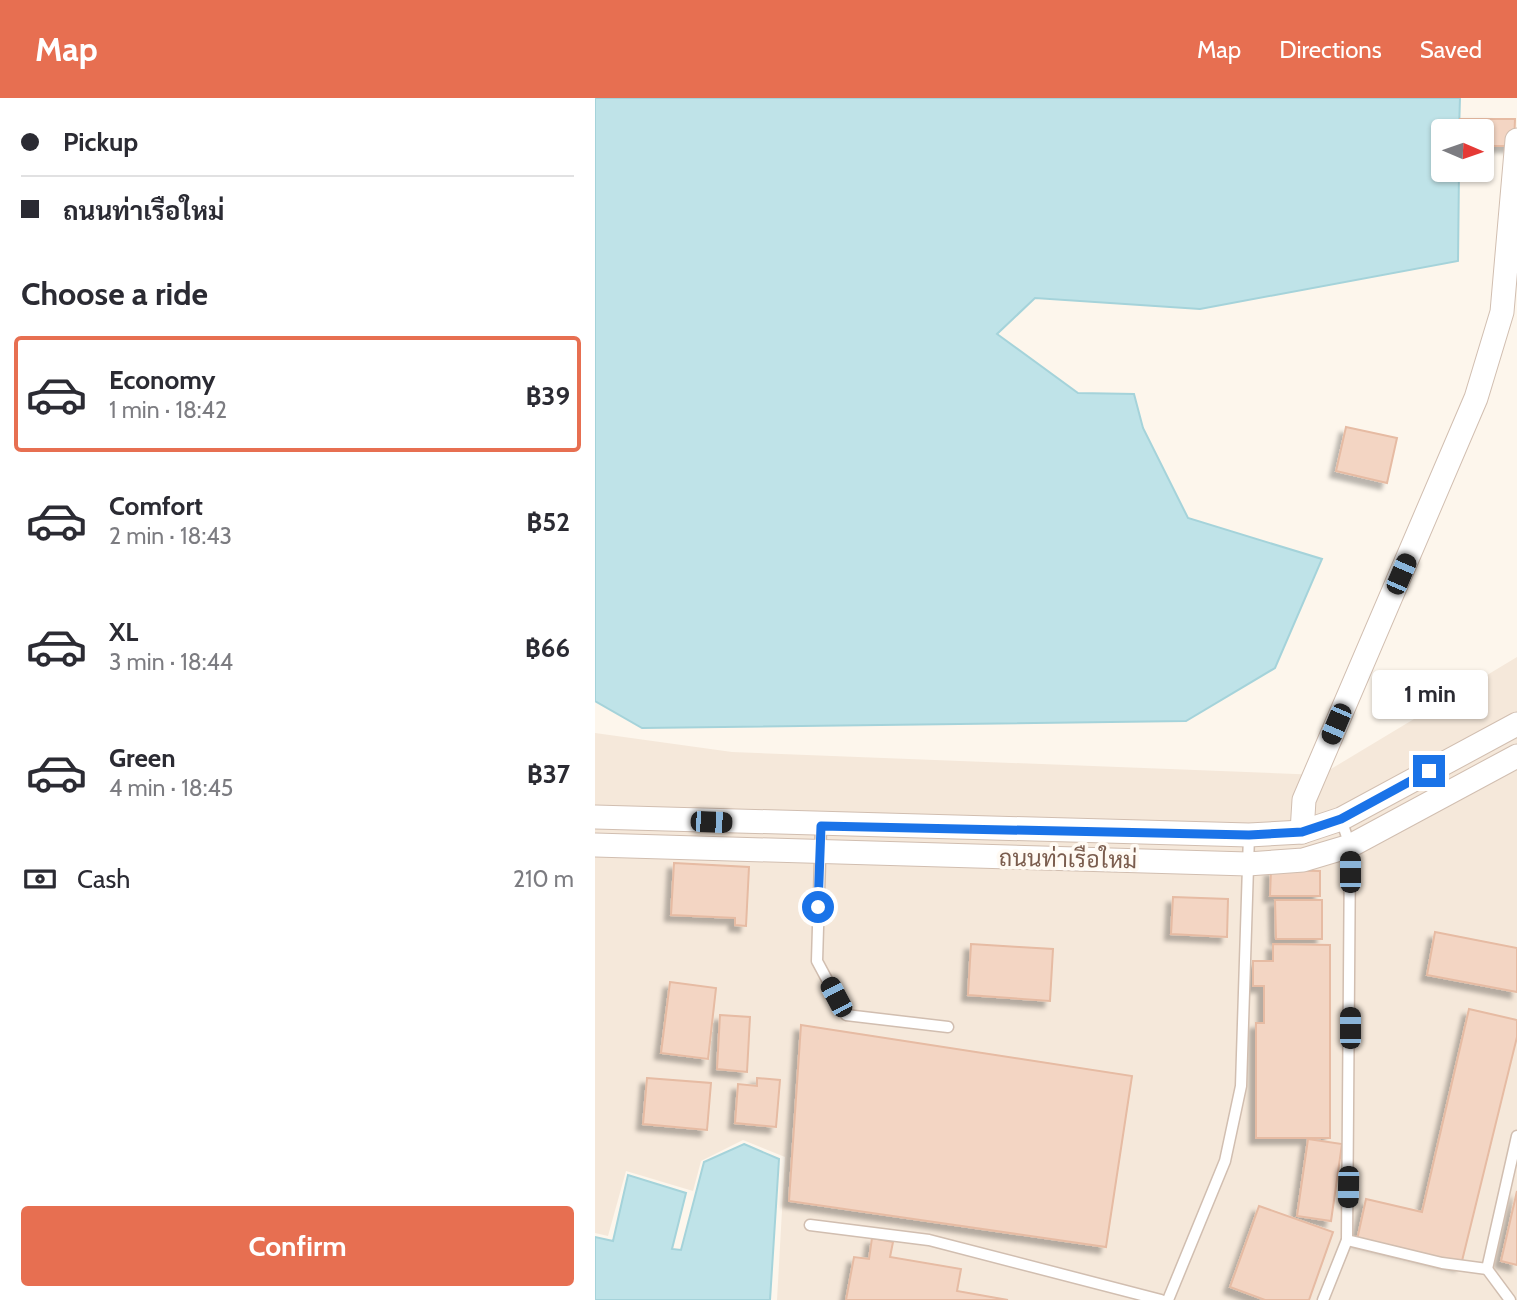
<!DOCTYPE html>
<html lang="en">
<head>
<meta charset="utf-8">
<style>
	:root { --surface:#fff; --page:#f7f7f7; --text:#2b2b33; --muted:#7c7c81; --line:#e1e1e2; --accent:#e76f51 }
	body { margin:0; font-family:Cabin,Sarabun,sans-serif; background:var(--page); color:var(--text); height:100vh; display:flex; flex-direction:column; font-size:26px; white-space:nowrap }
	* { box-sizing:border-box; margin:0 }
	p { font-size:23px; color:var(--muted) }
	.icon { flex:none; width:38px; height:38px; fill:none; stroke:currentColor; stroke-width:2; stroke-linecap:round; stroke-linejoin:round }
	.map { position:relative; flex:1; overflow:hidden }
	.drawer { display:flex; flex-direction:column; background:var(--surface); width:595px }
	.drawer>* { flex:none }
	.hud { display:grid; align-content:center; height:154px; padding:0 21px; background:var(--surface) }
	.needle { width:46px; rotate:92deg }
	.fabs { position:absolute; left:836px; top:21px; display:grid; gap:14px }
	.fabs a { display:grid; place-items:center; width:63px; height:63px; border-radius:7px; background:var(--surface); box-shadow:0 2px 5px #0004; font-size:35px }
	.end { position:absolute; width:32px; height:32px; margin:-16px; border:9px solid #1a73e8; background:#fff; box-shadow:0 0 0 4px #fff }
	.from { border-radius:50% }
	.bubble { position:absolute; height:49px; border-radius:7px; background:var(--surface); box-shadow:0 2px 5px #0004; font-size:23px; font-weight:700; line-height:49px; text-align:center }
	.car { position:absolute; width:21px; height:42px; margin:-21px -10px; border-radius:9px; box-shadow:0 0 5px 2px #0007; background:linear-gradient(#222 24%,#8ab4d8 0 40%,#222 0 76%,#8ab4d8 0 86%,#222 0) }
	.hud b { display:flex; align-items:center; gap:24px; height:66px; font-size:26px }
	.hud b+b { border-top:2px solid var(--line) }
	.hud i { width:18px; height:18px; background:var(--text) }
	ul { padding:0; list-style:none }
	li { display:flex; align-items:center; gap:21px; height:116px; margin:0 14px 10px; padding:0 7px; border:4px solid transparent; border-radius:7px }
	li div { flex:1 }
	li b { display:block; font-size:26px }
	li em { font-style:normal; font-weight:700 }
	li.selected { border-color:var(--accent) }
	li>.icon { width:63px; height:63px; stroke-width:1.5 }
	h2 { padding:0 21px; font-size:32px; line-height:84px }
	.pay { display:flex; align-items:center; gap:18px; height:77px; padding:0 21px; font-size:26px }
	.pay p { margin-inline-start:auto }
	.button { display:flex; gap:14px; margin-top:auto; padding:14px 21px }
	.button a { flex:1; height:80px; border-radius:7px; background:var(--accent); color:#fff; font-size:28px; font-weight:700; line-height:80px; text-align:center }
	header { display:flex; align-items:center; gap:42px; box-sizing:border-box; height:98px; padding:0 35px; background:var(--accent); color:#fff }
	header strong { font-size:33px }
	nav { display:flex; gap:38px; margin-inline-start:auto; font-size:24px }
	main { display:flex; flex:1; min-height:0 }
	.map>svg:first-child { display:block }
	.residential { fill:#f5e8da }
	.water { fill:#bfe3e8; stroke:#a5d3da; stroke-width:2 }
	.building { fill:#f3d5c3; stroke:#e6bba3; stroke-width:2; filter:url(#shadow) }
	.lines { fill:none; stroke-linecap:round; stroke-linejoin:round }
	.lane-casing { stroke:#d1beb0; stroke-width:13 }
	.street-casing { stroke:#d1beb0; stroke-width:25 }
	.lane { stroke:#fff; stroke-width:10 }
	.street { stroke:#fff; stroke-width:23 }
	.route { stroke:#1a73e8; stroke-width:9 }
	.labels { text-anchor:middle; stroke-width:7; stroke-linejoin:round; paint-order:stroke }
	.street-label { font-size:23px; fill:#7a5c4d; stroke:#fffaf3 }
</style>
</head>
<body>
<header>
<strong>Map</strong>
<nav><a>Map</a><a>Directions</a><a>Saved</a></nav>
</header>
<main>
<section class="drawer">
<div class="hud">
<b><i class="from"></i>Pickup</b>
<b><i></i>ถนนท่าเรือใหม่</b>
</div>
<h2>Choose a ride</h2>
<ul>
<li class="selected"><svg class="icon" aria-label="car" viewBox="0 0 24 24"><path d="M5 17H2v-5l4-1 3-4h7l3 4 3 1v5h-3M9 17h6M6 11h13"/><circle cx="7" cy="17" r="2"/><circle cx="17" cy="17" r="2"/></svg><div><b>Economy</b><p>1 min · 18:42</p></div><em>฿39</em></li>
<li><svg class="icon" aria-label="car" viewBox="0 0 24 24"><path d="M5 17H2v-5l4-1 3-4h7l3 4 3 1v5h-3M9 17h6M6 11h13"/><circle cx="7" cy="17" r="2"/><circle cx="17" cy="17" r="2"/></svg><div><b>Comfort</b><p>2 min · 18:43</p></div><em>฿52</em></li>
<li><svg class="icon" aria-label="car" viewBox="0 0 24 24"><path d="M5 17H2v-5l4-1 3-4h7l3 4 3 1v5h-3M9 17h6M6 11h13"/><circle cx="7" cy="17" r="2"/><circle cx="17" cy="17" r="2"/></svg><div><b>XL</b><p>3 min · 18:44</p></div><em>฿66</em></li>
<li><svg class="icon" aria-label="car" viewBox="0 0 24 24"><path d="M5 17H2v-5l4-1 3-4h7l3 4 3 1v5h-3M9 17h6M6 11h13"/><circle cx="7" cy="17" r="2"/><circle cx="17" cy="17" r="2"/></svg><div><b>Green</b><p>4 min · 18:45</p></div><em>฿37</em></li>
</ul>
<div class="pay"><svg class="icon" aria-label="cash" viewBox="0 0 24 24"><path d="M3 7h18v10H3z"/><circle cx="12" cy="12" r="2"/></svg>Cash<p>210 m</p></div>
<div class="button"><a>Confirm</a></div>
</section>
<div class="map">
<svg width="922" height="1202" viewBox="0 0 922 1202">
	<defs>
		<filter id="shadow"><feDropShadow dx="-6" dy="6" stdDeviation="2" flood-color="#0004"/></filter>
	</defs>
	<rect width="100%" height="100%" fill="#fdf6ec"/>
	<path class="residential" d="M922,559V1202H182L190,1059L148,1042L106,1063L98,1093L31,1073L13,1138L0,1135V635L137,654L726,677Z"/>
	<g class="water">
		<path d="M0,0H865L864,33H849V72H864L863,163L605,211L440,200L402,236L483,295L539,296L548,330L593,420L727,461L680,570L591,623L47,630L0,603Z"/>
		<path d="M149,1046L184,1061L175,1202H0V1139L18,1143L33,1077L91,1095L77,1151L86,1152L109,1064Z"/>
	</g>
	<g class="building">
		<path d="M865,21H920L919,48H887V33H865Z"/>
		<path d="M751,329L802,340L792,385L741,373Z"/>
		<path d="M79,765L154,769L151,828L140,827V820L76,817Z"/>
		<path d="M676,772L725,773V798H675Z"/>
		<path d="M578,799L633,801L632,839L576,836Z"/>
		<path d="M680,802H727V841H681Z"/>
		<path d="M840,834L922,850V894L832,877Z"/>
		<path d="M376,846L458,851L455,903L373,897Z"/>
		<path d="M678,846L735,847V1040H661V925H669V888H658V863H678Z"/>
		<path d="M75,884L121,890L113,961L66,955Z"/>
		<path d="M874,911L922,922V939L866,1167L762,1142L771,1101L827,1114Z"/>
		<path d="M125,917L155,919L152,974L122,971Z"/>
		<path d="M206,927L537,978L511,1149L194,1103Z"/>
		<path d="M52,980L116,985L112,1032L48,1026Z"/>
		<path d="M162,980L185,982L181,1029L140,1025L143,986L162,988Z"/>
		<path d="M713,1041L747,1046L736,1123L702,1118Z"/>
		<path d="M922,1093V1167L906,1163Z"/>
		<path d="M664,1108L738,1134L714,1202H670L635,1189Z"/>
		<path d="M277,1140L298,1144L295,1159L366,1171L362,1193L413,1202H251L259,1159L274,1161Z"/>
	</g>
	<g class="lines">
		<g class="lane-casing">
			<g id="lane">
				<path d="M226,728L222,863L251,917L353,929"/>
				<path d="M215,1127L334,1142L566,1202"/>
				<path d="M752,1142L847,1165L892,1171L922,1038"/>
				<path d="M892,1171L915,1202"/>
				<path d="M573,1202L630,1063L646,988L654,737"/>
				<path d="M728,1202L752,1142L755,748L746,721"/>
			</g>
		</g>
		<g class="street-casing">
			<g id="street">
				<path d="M0,719L654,737L707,734L746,721L922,626"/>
				<path d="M707,734L709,702L881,300L907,214L922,42"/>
				<path d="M0,747L653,766L708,762L755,748L922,658"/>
			</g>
		</g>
		<use href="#lane" class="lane"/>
		<use href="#street" class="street"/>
	</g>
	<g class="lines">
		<path class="route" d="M223,809L226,728L654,737L707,734L746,721L834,673"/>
	</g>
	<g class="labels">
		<g class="street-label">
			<text transform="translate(473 761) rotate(1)" y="8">ถนนท่าเรือใหม่</text>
		</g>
	</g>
</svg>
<div class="fabs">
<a><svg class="needle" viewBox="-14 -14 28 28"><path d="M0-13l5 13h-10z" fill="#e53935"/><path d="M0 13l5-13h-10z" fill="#7c7c81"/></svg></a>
</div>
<i class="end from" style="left:223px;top:809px"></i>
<i class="end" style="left:834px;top:673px"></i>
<div class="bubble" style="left:777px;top:572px;width:116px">1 min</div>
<i class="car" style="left:806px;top:476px;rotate:23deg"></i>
<i class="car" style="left:741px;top:626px;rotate:203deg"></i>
<i class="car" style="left:116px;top:724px;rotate:92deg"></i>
<i class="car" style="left:755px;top:774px;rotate:0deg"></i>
<i class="car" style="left:241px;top:899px;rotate:332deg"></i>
<i class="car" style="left:755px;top:930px;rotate:0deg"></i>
<i class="car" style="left:753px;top:1089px;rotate:181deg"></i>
</div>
</main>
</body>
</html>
